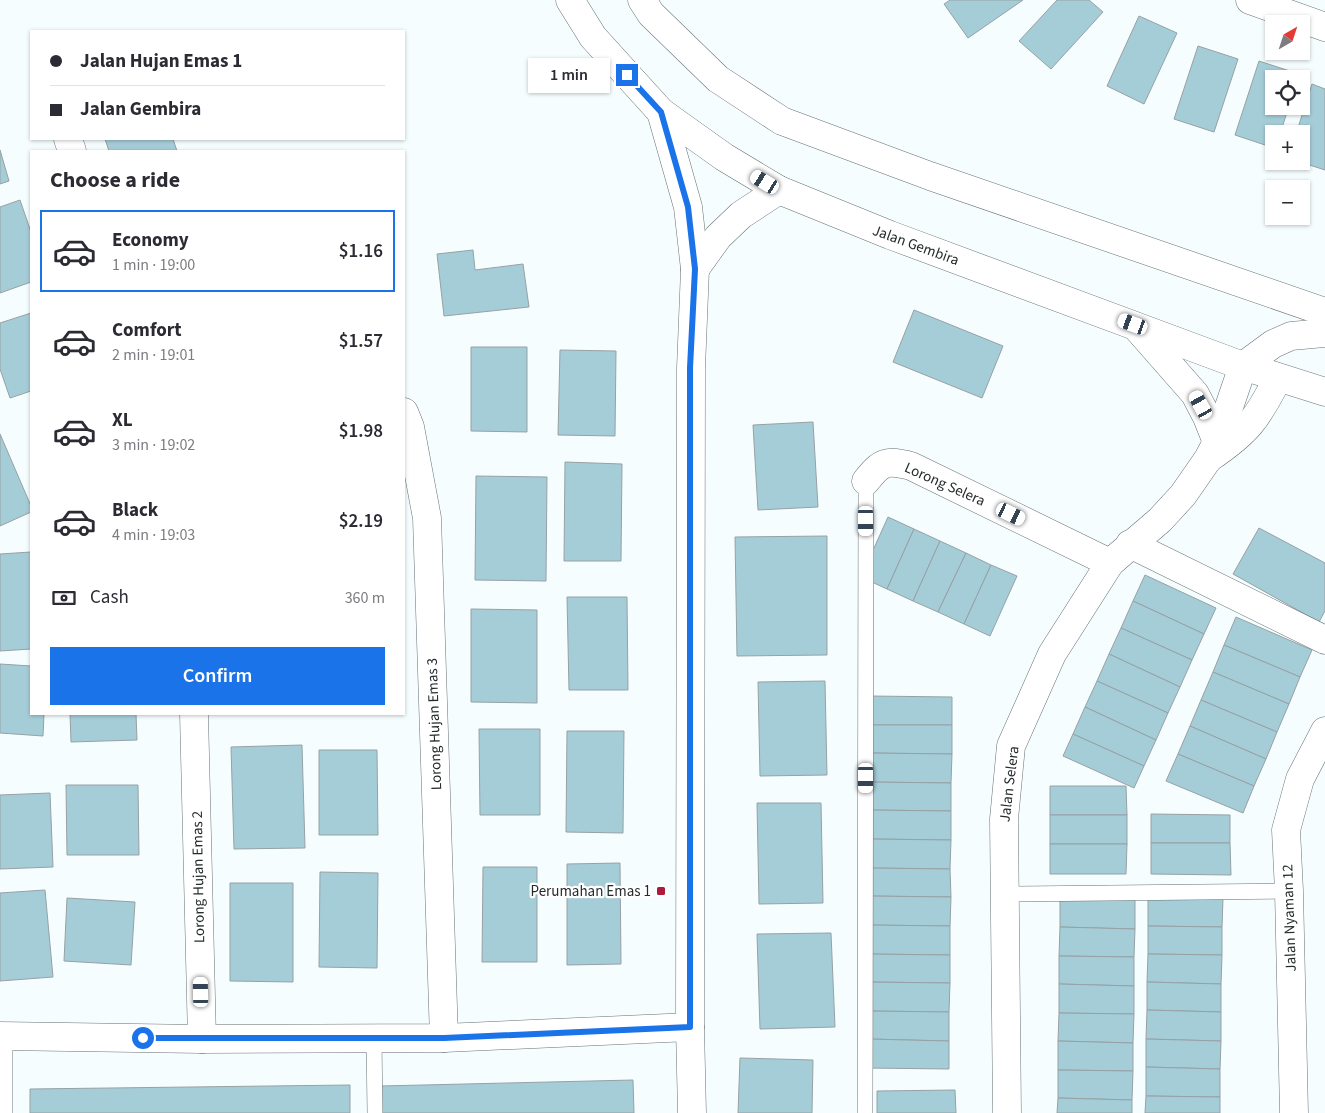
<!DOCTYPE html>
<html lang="en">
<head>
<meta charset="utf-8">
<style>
	:root { --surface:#fff; --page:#f7f7f7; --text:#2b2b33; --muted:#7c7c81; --line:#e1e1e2; --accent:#1a73e8 }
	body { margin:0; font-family:"Source Sans 3",sans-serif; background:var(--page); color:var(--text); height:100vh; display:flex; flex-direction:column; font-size:19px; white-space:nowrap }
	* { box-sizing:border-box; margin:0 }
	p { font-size:16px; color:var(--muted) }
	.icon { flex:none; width:28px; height:28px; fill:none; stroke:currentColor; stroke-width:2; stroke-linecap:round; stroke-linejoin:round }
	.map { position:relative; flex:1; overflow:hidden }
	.panel { position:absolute; left:30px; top:150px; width:375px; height:565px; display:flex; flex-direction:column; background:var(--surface); border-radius:0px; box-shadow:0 1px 4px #0004 }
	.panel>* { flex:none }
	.guide { position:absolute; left:30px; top:30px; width:375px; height:110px; border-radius:0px; box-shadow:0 1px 4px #0004; display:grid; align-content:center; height:110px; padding:0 20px; background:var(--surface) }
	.needle { width:32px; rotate:39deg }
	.tools { position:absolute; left:1265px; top:15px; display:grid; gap:10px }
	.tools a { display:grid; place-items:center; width:45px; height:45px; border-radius:0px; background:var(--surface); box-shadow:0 1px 4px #0004; font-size:25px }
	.end { position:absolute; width:22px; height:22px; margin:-11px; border:6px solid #1a73e8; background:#fff; box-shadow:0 0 0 2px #fff }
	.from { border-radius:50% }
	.bubble { position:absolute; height:35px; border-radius:0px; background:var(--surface); box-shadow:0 1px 4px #0004; font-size:16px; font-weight:600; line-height:35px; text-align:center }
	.car { position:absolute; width:15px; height:30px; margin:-15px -8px; border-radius:6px; box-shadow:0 0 4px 1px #0007; background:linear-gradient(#fff 24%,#345 0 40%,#fff 0 76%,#345 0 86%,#fff 0) }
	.guide b { display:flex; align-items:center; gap:18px; height:48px; font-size:19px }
	.guide b+b { border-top:1px solid var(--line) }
	.guide i { width:12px; height:12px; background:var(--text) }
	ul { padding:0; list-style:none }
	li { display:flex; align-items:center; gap:15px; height:82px; margin:0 10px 8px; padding:0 10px; border:2px solid transparent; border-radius:0px }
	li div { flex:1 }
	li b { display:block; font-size:19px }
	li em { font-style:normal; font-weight:600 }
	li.selected { border-color:var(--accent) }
	li>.icon { width:45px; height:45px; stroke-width:1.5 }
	h2 { padding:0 20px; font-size:22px; line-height:60px }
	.pay { display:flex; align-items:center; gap:12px; height:55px; padding:0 20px; font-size:19px }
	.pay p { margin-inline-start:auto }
	.primary-button { display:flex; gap:10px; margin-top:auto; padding:10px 20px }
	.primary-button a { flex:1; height:58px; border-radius:0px; background:var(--accent); color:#fff; font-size:20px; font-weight:600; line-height:58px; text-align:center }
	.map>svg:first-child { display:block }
	.building { fill:#a5cdd8; stroke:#96a1a4 }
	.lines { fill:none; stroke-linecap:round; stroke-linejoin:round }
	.lane-casing { stroke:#687275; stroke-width:16 }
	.street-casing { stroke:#687275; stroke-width:29 }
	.secondary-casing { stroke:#687275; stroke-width:29 }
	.lane { stroke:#fff; stroke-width:15 }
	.street { stroke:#fff; stroke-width:28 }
	.secondary { stroke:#fff; stroke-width:28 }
	.route { stroke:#1a73e8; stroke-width:6 }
	.poi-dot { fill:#ae1a39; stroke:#fff; stroke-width:2 }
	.labels { text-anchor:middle; stroke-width:4.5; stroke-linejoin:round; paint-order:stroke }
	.street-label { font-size:15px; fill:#252a2b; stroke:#fff }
	.poi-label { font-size:15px; fill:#252a2b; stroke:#fff; text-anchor:end }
</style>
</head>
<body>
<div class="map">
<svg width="1325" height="1113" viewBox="0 0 1325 1113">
	<rect width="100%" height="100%" fill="#f6fdff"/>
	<g class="building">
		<path d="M950,0H1023L968,38L944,4Z"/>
		<path d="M1057,0H1089L1103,12L1051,69L1019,41Z"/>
		<path d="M1139,16L1177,33L1144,104L1107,86Z"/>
		<path d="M1198,46L1238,59L1214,132L1174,119Z"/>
		<path d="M1259,61L1299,74L1298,79H1274V106H1289L1280,134H1274V148L1235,135Z"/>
		<path d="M1312,84L1325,89V170L1297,161H1301V134H1296Z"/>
		<path d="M105,139H173L177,151H109Z"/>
		<path d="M0,150L9,181L0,184Z"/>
		<path d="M20,200L31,232V282L0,293V207Z"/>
		<path d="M473,250L475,270L523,264L529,307L444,316L437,254Z"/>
		<path d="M914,310L1003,346L982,398L893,362Z"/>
		<path d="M31,313V391L10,398L0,369V323Z"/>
		<path d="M471,347H527V432L471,431Z"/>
		<path d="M560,350L616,351L615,436L558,435Z"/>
		<path d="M813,422L818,507L758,510L753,425Z"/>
		<path d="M0,434L31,506V512L0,526Z"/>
		<path d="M565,462L622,464L621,561H564Z"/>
		<path d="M476,476L547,477L546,581L475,580Z"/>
		<path d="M888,517L914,529L887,589L861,577Z"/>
		<path d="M1259,528L1325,563V611L1319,622L1233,574Z"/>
		<path d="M914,529L940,541L913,601L887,589Z"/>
		<path d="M827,536V655L737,656L735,537Z"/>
		<path d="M940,541L966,553L938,612L913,601Z"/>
		<path d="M31,552V649L0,651V554Z"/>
		<path d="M966,553L991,565L964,624L938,612Z"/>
		<path d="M991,565L1017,576L990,636L964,624Z"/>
		<path d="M1145,575L1216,608L1204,634L1133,601Z"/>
		<path d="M567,597H627L628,690H569Z"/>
		<path d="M1133,601L1204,634L1192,660L1121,628Z"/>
		<path d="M471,609L537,610V703L471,702Z"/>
		<path d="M1236,617L1312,650L1300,677L1224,645Z"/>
		<path d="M1121,628L1192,660L1180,687L1109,654Z"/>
		<path d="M1224,645L1300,677L1289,704L1213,672Z"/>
		<path d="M1109,654L1180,687L1168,713L1097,681Z"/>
		<path d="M0,664L31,666V714H44L43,736L0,733Z"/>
		<path d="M1213,672L1289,704L1277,732L1201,700Z"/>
		<path d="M825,681L827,775L760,776L758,682Z"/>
		<path d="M1097,681L1168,713L1156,740L1085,707Z"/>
		<path d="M871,696L952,697V725H870Z"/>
		<path d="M1201,700L1277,732L1266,759L1190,726Z"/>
		<path d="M1085,707L1156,740L1144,766L1073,734Z"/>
		<path d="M70,714H136L137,740L71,742Z"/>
		<path d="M870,725H952V754L870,753Z"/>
		<path d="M1190,726L1266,759L1254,786L1178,754Z"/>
		<path d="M479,729H540V815H480Z"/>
		<path d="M567,731H624L623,833L566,832Z"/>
		<path d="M1073,734L1144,766L1134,788L1063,756Z"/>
		<path d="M302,745L305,848L234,849L231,747Z"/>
		<path d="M319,750H377L378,835H319Z"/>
		<path d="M870,753L952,754L951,783L870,782Z"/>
		<path d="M1178,754L1254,786L1243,813L1166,781Z"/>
		<path d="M870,782L951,783V811L870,810Z"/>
		<path d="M66,785H138L139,855H67Z"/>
		<path d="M1050,786H1126L1127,815H1050Z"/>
		<path d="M50,793L53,867L0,869V795Z"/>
		<path d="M757,803H821L823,903L759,904Z"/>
		<path d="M870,810L951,811V840L870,839Z"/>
		<path d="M1151,814L1230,815V843H1151Z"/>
		<rect x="1050" y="815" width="77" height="29"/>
		<path d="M870,839L951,840L950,869L869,868Z"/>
		<path d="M1151,843H1230L1231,875L1151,874Z"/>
		<path d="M1050,844H1127L1126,874H1050Z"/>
		<path d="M620,863L621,964L567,965V864Z"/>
		<path d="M483,867H537V962H482Z"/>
		<path d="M869,868L950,869L951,897L869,896Z"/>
		<path d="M320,872L378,873L377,968L319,967Z"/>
		<path d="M230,883H293V982L230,981Z"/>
		<path d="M45,890L53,977L0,981V893Z"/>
		<path d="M869,896L951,897L950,926L869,925Z"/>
		<path d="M1148,897L1223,898L1222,927L1148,926Z"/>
		<path d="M67,898L135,902L131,965L64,961Z"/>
		<path d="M1060,898L1135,900V929L1060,927Z"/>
		<path d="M869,925L950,926V955L869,954Z"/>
		<path d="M1148,926L1222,927V955L1148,954Z"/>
		<path d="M1060,927L1135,929L1134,957L1059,956Z"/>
		<path d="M831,933L835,1027L760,1029L757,934Z"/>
		<path d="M869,954L950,955V983L868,982Z"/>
		<path d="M1148,954L1222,955L1221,984L1147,982Z"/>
		<path d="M1059,956L1134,957V986L1059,984Z"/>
		<path d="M868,982L950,983L949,1012L868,1011Z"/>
		<path d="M1147,982L1221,984V1012L1147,1010Z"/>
		<path d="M1059,984L1134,986V1014L1059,1013Z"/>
		<path d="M1147,1010L1221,1012V1041L1146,1039Z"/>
		<path d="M868,1011L949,1012V1041L868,1039Z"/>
		<path d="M1059,1013L1134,1014L1133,1043L1058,1041Z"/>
		<path d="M868,1039L949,1041V1069L867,1068Z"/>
		<path d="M1146,1039L1221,1041L1220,1069L1146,1067Z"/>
		<path d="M1058,1041L1133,1043V1071L1058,1070Z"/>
		<path d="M740,1058L813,1060L812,1113H738Z"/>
		<path d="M1146,1067L1220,1069V1097L1146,1096Z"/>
		<path d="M1058,1070L1133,1071L1132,1100L1058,1098Z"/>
		<path d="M633,1080L634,1113H382L381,1086Z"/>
		<path d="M350,1085V1113H30V1089Z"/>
		<path d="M955,1090L956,1113H877V1091Z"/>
		<path d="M1146,1096L1220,1097V1113H1145Z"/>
		<path d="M1058,1098L1132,1100V1113H1057Z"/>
	</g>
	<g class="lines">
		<g class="lane-casing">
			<g id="lane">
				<path d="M1006,894L1289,891"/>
				<path d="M5,1036V1113"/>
				<path d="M374,1038L375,1113"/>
				<path d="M865,1113L866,481"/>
			</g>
		</g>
		<g class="street-casing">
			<g id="street">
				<path d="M1250,0L1325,27"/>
				<path d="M68,139L72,151"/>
				<path d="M404,412L410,427L427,518L444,1038"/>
				<path d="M1209,458C1248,432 1257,419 1278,378"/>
				<path d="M866,481C882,461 886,460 911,466L1110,563"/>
				<path d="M1130,544L1325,640"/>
				<path d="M194,714L202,1039"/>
				<path d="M0,1036L202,1039L444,1038L690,1027"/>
				<path d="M1007,1113L1004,819L1011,746L1052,654L1110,563L1160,520L1183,495L1208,459L1217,442L1243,366L1273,344L1291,336L1325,333"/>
				<path d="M1294,1113L1289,891L1286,830L1300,779L1325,731"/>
			</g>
		</g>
		<g class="secondary-casing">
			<g id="secondary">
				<path d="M570,0L593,37L661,112L724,157L779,190L890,235L1243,366L1325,392"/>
				<path d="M642,0L651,14L718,79L782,121L930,176L1325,312"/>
				<path d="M661,112L688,207L695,269L691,368L690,1027L692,1113"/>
				<path d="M695,269L718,237L741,215L779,190"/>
				<path d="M1137,328L1195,394L1207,417L1217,442"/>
			</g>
		</g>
		<use href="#lane" class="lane"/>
		<use href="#street" class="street"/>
		<use href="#secondary" class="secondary"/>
	</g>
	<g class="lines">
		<path class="route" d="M143,1038H444L690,1027V368L695,269L688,207L661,112L627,75"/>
	</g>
	<rect class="poi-dot" x="656" y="886" width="10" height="10" rx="2.5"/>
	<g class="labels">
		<g class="street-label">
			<text transform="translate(916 245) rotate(20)" y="5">Jalan Gembira</text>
			<text transform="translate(945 484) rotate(24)" y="5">Lorong Selera</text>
			<text transform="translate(434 724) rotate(-92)" y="5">Lorong Hujan Emas 3</text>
			<text transform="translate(1009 784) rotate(-83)" y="5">Jalan Selera</text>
			<text transform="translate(198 877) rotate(-91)" y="5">Lorong Hujan Emas 2</text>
			<text transform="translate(1289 918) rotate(-92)" y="5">Jalan Nyaman 12</text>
		</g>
		<g class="poi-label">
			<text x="651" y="896">Perumahan Emas 1</text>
		</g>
	</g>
</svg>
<div class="tools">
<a><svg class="needle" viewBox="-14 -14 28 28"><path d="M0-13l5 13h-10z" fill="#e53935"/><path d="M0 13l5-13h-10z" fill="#7c7c81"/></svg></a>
<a><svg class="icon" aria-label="locate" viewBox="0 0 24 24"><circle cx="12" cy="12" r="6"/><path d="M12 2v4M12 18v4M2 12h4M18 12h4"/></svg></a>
<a>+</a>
<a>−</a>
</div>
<i class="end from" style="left:143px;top:1038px"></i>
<i class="end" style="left:627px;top:75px"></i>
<div class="bubble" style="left:528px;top:58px;width:82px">1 min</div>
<i class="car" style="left:765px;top:182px;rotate:301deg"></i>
<i class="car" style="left:1133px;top:324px;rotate:290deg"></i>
<i class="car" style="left:1201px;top:405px;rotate:331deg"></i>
<i class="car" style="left:1011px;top:514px;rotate:116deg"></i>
<i class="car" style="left:866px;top:521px;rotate:180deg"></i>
<i class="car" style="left:866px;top:778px;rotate:180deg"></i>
<i class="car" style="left:201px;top:992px;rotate:359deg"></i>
<div class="guide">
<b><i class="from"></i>Jalan Hujan Emas 1</b>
<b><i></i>Jalan Gembira</b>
</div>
<section class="panel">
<h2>Choose a ride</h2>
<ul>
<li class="selected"><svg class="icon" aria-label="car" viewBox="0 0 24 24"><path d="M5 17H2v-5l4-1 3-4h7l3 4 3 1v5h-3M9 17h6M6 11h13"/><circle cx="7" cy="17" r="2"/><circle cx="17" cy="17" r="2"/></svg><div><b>Economy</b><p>1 min · 19:00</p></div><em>$1.16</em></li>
<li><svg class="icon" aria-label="car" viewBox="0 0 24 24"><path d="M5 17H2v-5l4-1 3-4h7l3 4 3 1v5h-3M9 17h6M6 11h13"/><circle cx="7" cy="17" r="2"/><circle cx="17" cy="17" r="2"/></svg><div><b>Comfort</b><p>2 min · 19:01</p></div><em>$1.57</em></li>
<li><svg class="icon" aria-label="car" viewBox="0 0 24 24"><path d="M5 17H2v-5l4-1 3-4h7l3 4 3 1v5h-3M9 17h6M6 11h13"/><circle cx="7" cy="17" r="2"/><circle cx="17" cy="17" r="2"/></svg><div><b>XL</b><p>3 min · 19:02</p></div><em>$1.98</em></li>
<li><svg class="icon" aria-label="car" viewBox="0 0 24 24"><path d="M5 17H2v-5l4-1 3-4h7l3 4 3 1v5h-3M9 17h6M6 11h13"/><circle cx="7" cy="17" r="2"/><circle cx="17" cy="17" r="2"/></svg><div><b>Black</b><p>4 min · 19:03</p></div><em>$2.19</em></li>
</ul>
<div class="pay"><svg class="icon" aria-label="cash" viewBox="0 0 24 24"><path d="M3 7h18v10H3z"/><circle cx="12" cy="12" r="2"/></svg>Cash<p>360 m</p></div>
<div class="primary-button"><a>Confirm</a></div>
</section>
</div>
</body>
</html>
